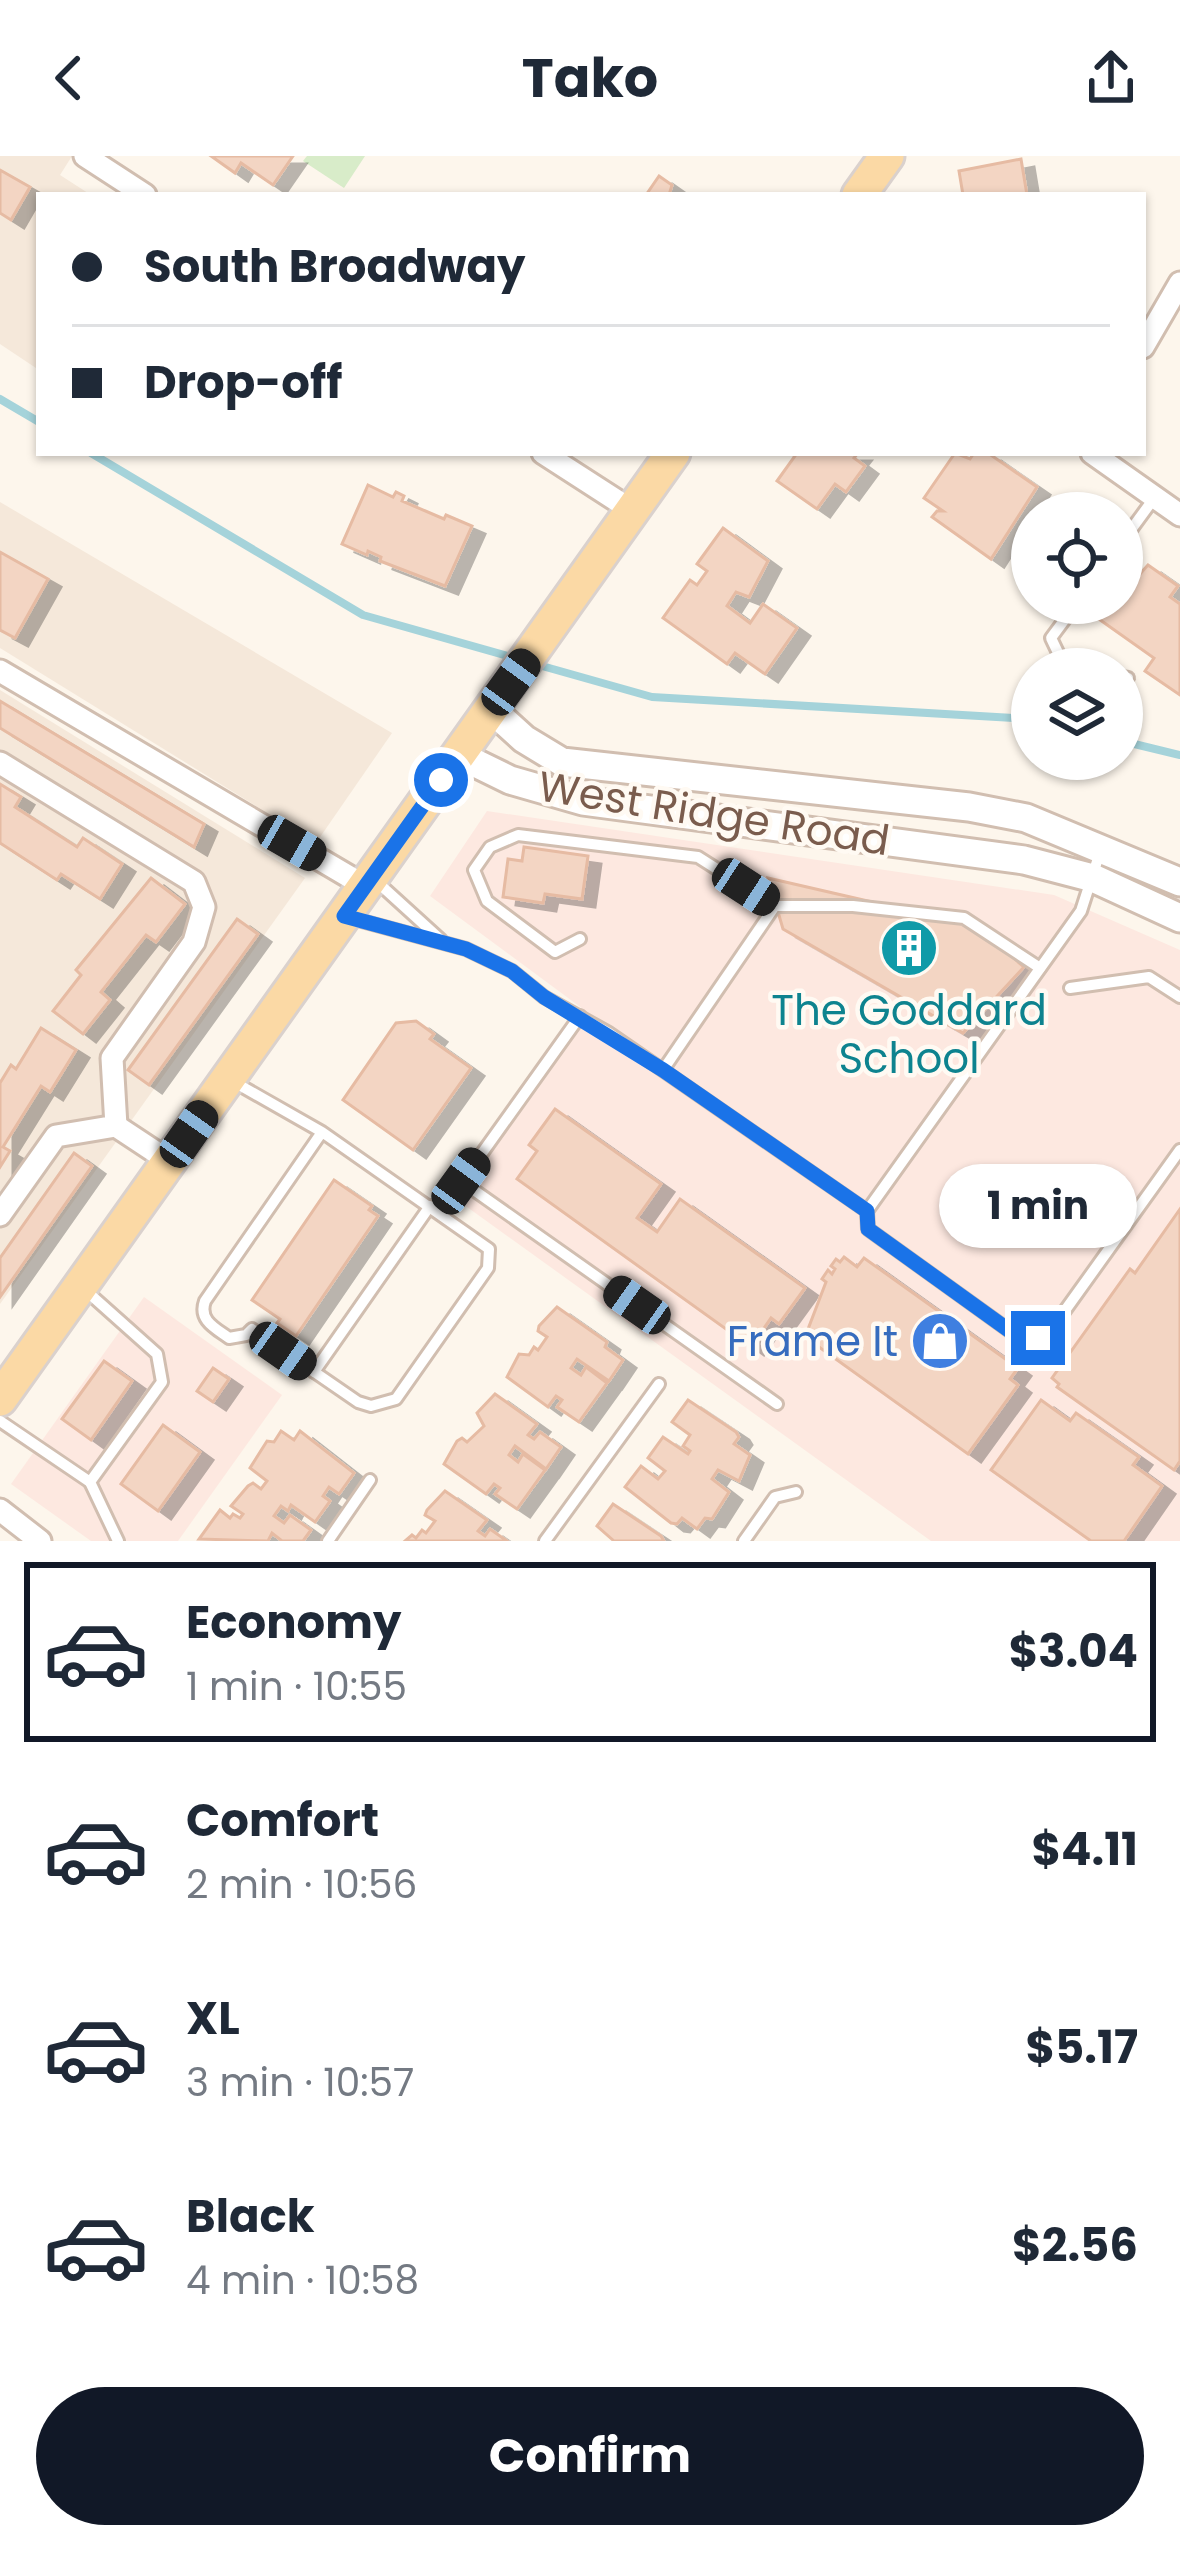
<!DOCTYPE html>
<html lang="en">
<head>
<meta charset="utf-8">
<style>
	:root { --surface:#fff; --page:#f2f2f3; --text:#1f2937; --muted:#747a83; --line:#e0e1e3; --accent:#111827 }
	body { margin:0; font-family:Poppins,sans-serif; background:var(--page); color:var(--text); height:100vh; display:flex; flex-direction:column; font-size:45px; white-space:nowrap }
	* { box-sizing:border-box; margin:0 }
	p { font-size:39px; color:var(--muted) }
	.icon { flex:none; width:66px; height:66px; fill:none; stroke:currentColor; stroke-width:2; stroke-linecap:round; stroke-linejoin:round }
	.map { position:relative; height:1385px; overflow:hidden }
	.details { display:flex; flex-direction:column; background:var(--surface); flex:1 }
	.details>* { flex:none }
	.banner { position:absolute; left:36px; top:36px; width:1110px; height:264px; border-radius:0px; box-shadow:0 3px 9px #0004; display:grid; align-content:center; height:264px; padding:0 36px; background:var(--surface) }
	.tools { position:absolute; left:1011px; top:336px; display:grid; gap:24px }
	.tools a { display:grid; place-items:center; width:132px; height:132px; border-radius:50%; background:var(--surface); box-shadow:0 3px 9px #0004; font-size:60px }
	.end { position:absolute; width:54px; height:54px; margin:-27px; border:15px solid #1a73e8; background:#fff; box-shadow:0 0 0 6px #fff }
	.from { border-radius:50% }
	.bubble { position:absolute; height:84px; border-radius:42px; background:var(--surface); box-shadow:0 3px 9px #0004; font-size:39px; font-weight:700; line-height:84px; text-align:center }
	.car { position:absolute; width:36px; height:72px; margin:-36px -18px; border-radius:15px; box-shadow:0 0 9px 3px #0007; background:linear-gradient(#222 24%,#8ab4d8 0 40%,#222 0 76%,#8ab4d8 0 86%,#222 0) }
	.banner b { display:flex; align-items:center; gap:42px; height:114px; font-size:45px }
	.banner b+b { border-top:3px solid var(--line) }
	.banner i { width:30px; height:30px; background:var(--text) }
	ul { padding:21px 0 0; list-style:none }
	li { display:flex; align-items:center; gap:36px; height:180px; margin:0 24px 18px; padding:0 12px; border:6px solid transparent; border-radius:0px }
	li div { flex:1 }
	li b { display:block; font-size:45px }
	li em { font-style:normal; font-weight:700 }
	li.current { border-color:var(--accent) }
	li>.icon { width:108px; height:108px; stroke-width:1.5 }
	.action { display:flex; gap:24px; margin-top:auto; padding:24px 36px }
	.action a { flex:1; height:138px; border-radius:72px; background:var(--accent); color:#fff; font-size:48px; font-weight:700; line-height:138px; text-align:center }
	header { display:flex; justify-content:space-between; align-items:center; height:156px; padding:0 36px; background:var(--surface); font-size:54px; font-weight:700 }
	.map>svg:first-child { display:block }
	.residential { fill:#f5e8da }
	.commercial { fill:#fde8e0 }
	.green { fill:#d8ecc9 }
	.lines { fill:none; stroke-linecap:round; stroke-linejoin:round }
	.stream { stroke:#a5d3da; stroke-width:8 }
	.building { fill:#f3d5c3; stroke:#e6bba3; stroke-width:3; filter:url(#shadow) }
	.service-casing { stroke:#d1beb0; stroke-width:16 }
	.minor-casing { stroke:#d1beb0; stroke-width:27 }
	.tertiary-casing { stroke:#d1beb0; stroke-width:33 }
	.primary-casing { stroke:#dad1cd; stroke-width:39 }
	.service { stroke:#fff; stroke-width:10 }
	.minor { stroke:#fff; stroke-width:21 }
	.tertiary { stroke:#fff; stroke-width:27 }
	.primary { stroke:#fbd9a5; stroke-width:33 }
	.route { stroke:#1a73e8; stroke-width:15 }
	.labels { text-anchor:middle; stroke-width:9; stroke-linejoin:round; paint-order:stroke }
	.street-label { font-size:42px; fill:#7a5c4d; stroke:#fffaf3 }
	.culture-label { font-size:42px; fill:#0d838f; stroke:#fffaf3 }
	.shop-label { font-size:42px; fill:#366cbe; stroke:#fffaf3; text-anchor:end }
</style>
</head>
<body>
<header><svg class="icon" aria-label="back" viewBox="0 0 24 24"><path d="M15 5l-7 7 7 7"/></svg>Tako<svg class="icon" aria-label="share" viewBox="0 0 24 24"><path d="M12 15V3M7 8l5-5 5 5M5 13v7h14v-7"/></svg></header>
<div class="map">
<svg width="1180" height="1385" viewBox="0 0 1180 1385">
	<defs>
		<filter id="shadow"><feDropShadow dx="13" dy="8" stdDeviation="0" flood-color="#0004"/></filter>
	</defs>
	<rect width="100%" height="100%" fill="#fdf6ec"/>
	<g class="residential">
		<path d="M0,0H72L60,19L91,39H39V214L0,188Z"/>
		<path d="M0,346L392,577L316,687L0,492Z"/>
		<path d="M0,534L305,722L0,1148Z"/>
	</g>
	<g class="commercial">
		<path d="M487,655L1054,739L1180,794V1385H931L449,1038L583,853L430,740Z"/>
		<path d="M144,1141L282,1239L178,1385H91L11,1328Z"/>
	</g>
	<path class="green" d="M307,0H365L344,32L303,5Z"/>
	<g class="lines">
		<g class="stream">
			<path d="M0,243L39,266"/>
			<path d="M91,297L363,459L515,502"/>
			<path d="M535,508L652,541L1032,563"/>
			<path d="M1122,585L1180,599"/>
		</g>
	</g>
	<g class="building">
		<path d="M211,0H293L273,29L241,7L235,17Z"/>
		<path d="M1021,3L1027,39H963L959,15Z"/>
		<path d="M0,14L30,31L11,64L0,57Z"/>
		<path d="M659,20L672,29L669,39H646Z"/>
		<path d="M790,297H858L854,302L865,310L846,336L835,328L817,353L777,325L795,300Z"/>
		<path d="M955,297L970,303L974,297H988L1037,331L991,403L932,361L937,355H943L924,342Z"/>
		<path d="M368,329L393,341L396,336L404,340L402,345L444,363L446,359L472,370L445,430L380,405L381,401L368,395L367,399L342,388Z"/>
		<path d="M723,372L768,405L749,441L736,436L727,450L750,467L763,448L797,472L765,518L735,497L727,508L663,462L690,424L697,429L707,415L697,408Z"/>
		<path d="M0,396L48,423L15,482L0,474Z"/>
		<path d="M1148,409L1178,430L1170,441L1180,448V539L1145,515L1154,502L1089,456L1095,447H1122V415L1126,418L1130,413L1139,419Z"/>
		<path d="M0,545L204,668L194,691L0,572Z"/>
		<path d="M0,628L21,641L15,651L77,691L83,682L122,708L100,743L61,718L57,724L0,687Z"/>
		<path d="M524,691L588,700L582,743L545,738L543,747L503,741L508,703L522,705Z"/>
		<path d="M151,722L185,748L156,786L146,779L101,836L110,844L83,878L53,855L81,819L76,814Z"/>
		<path d="M768,722L976,770L1024,811L963,877L783,773Z"/>
		<path d="M237,763L258,778L149,929L128,914Z"/>
		<path d="M416,865L434,878L430,883L471,912L413,994L343,944L396,867Z"/>
		<path d="M41,872L76,894L50,936L41,930L3,991L10,995L0,1011V927L11,909L16,913Z"/>
		<path d="M555,953L661,1028L637,1062L657,1076L680,1043L805,1132L779,1168L771,1162L751,1191L517,1023L537,995L529,989Z"/>
		<path d="M74,997L92,1010L0,1141V1102Z"/>
		<path d="M334,1024L372,1050L369,1054L378,1060L296,1180L277,1167L280,1163L252,1144Z"/>
		<path d="M1180,1053V1305L1174,1314L1057,1231L1059,1228L1052,1222L1130,1113L1135,1117Z"/>
		<path d="M844,1101L857,1111L864,1102L1018,1212L1010,1223L1018,1229L968,1298L805,1181L826,1126L822,1123L828,1114L832,1118L835,1113L831,1110L836,1103L840,1106Z"/>
		<path d="M557,1151L607,1186L605,1191L623,1204L609,1225L577,1203L571,1212L581,1219L586,1211L607,1227L579,1266L557,1251L562,1244L556,1240L548,1251L507,1221L519,1198L529,1199L534,1191L538,1194L547,1181L538,1175L539,1170Z"/>
		<path d="M104,1205L132,1225L91,1284L62,1263Z"/>
		<path d="M213,1212L229,1223L213,1246L197,1235Z"/>
		<path d="M495,1238L537,1268L528,1279L534,1283L540,1276L561,1291L546,1313L515,1290L509,1299L518,1306L523,1298L545,1314L517,1353L495,1338L500,1332L494,1328L486,1338L444,1308L457,1285L462,1282L467,1286L484,1270L477,1257Z"/>
		<path d="M688,1244L736,1276L739,1281L734,1288L750,1299L739,1325L718,1314L712,1323L729,1336L712,1363L705,1362L697,1373L682,1362L677,1368L671,1367L625,1331L641,1310L658,1323L665,1315L648,1302L663,1281L688,1298L690,1295L683,1290L690,1279L672,1266Z"/>
		<path d="M1041,1244L1070,1265L1076,1257L1139,1301L1133,1309L1162,1330L1124,1385H1091L991,1314Z"/>
		<path d="M163,1269L200,1296L158,1355L121,1328Z"/>
		<path d="M281,1275L294,1284L300,1275L354,1317L339,1338L329,1331L323,1340L330,1345L315,1366L291,1349L288,1355L281,1350L274,1360L284,1367L290,1359L311,1374L303,1385H282L272,1377L268,1385L199,1383L220,1354L230,1362L233,1358L240,1362L243,1358L231,1350L248,1330L253,1327L261,1333L267,1325L250,1312L267,1285L274,1286Z"/>
		<path d="M445,1335L487,1364L478,1375L485,1380L490,1373L507,1385H405L412,1379L416,1382L422,1374L426,1377L435,1365L425,1359L427,1354Z"/>
		<path d="M613,1348L661,1380L664,1385H614L597,1370Z"/>
	</g>
	<g class="lines">
		<g class="service-casing">
			<g id="service">
				<path d="M1122,386L1155,341"/>
				<path d="M1077,447L1051,482L1061,503L1095,513"/>
				<path d="M1122,521L1128,522"/>
				<path d="M375,724L441,784"/>
				<path d="M347,761L466,793L512,815L544,841L609,877L867,1055L1081,755L1101,693"/>
				<path d="M580,783L555,796L487,745L474,714L490,691L518,679L698,701L775,750H853L964,762L1040,812"/>
				<path d="M1070,832L1149,821L1180,841"/>
				<path d="M663,914L775,750"/>
				<path d="M234,926L322,976L489,1093L488,1112L396,1243L371,1250L358,1246L252,1173L246,1179L229,1182C215,1172 198,1164 205,1145L322,976"/>
				<path d="M461,1025L777,1248"/>
				<path d="M867,1055L868,1073L1014,1178C1030,1185 1037,1183 1051,1174L1180,994"/>
				<path d="M440,1056L580,860"/>
				<path d="M83,1132L157,1198L162,1226L90,1326L118,1385"/>
				<path d="M314,1216L430,1050"/>
				<path d="M0,1265L90,1326"/>
				<path d="M328,1385L370,1324"/>
				<path d="M545,1385L659,1228"/>
				<path d="M744,1385L775,1341L796,1336"/>
			</g>
		</g>
		<g class="minor-casing">
			<g id="minor">
				<path d="M85,0L145,39"/>
				<path d="M1143,191L1180,127"/>
				<path d="M543,297L633,355"/>
				<path d="M1092,297L1180,359"/>
				<path d="M0,515L365,730"/>
				<path d="M0,607L194,726L204,751L194,786L112,902L116,970L56,980L0,1059"/>
				<path d="M116,970L169,1005"/>
				<path d="M0,1354L40,1385"/>
			</g>
		</g>
		<g class="tertiary-casing">
			<g id="tertiary">
				<path d="M491,553L524,583L562,606L969,651L1026,662L1180,726"/>
				<path d="M459,599L510,624L583,645L1024,704L1093,722L1180,762"/>
			</g>
		</g>
		<g class="primary-casing">
			<g id="primary">
				<path d="M859,39L887,0"/>
				<path d="M0,1243L673,297"/>
			</g>
		</g>
		<use href="#service" class="service"/>
		<use href="#minor" class="minor"/>
		<use href="#tertiary" class="tertiary"/>
		<use href="#primary" class="primary"/>
	</g>
	<g class="lines">
		<path class="route" d="M441,624L344,760L466,793L512,815L544,841L663,914L867,1055L868,1073L1014,1178L1027,1184L1038,1182"/>
	</g>
	<defs>
		<g id="building-disc" transform="scale(3)"><circle r="9.5" fill="#0f9aa8" stroke="#fffaf3"/><path d="M-4-6H4V6H1V3H-1V6H-4ZM-2.5-4.3h1.7v1.8h-1.7ZM.8-4.3h1.7v1.8H.8ZM-2.5-1h1.7V.8h-1.7ZM.8-1h1.7V.8H.8Z" fill="#fff"/></g>
		<g id="shop-disc" transform="scale(3)"><circle r="9.5" fill="#3f7fe0" stroke="#fffaf3"/><path d="M-5-2.5h2.3a2.7 3.5 0 0 1 5.4 0H5L5.5 6h-11ZM-1.5-2.5h3a1.5 2.3 0 0 0-3 0Z" fill="#fff"/></g>
	</defs>
	<g fill-rule="evenodd">
		<use href="#building-disc" x="909" y="792"/>
		<use href="#shop-disc" x="940" y="1185"/>
	</g>
	<g class="labels">
		<g class="street-label">
			<text transform="translate(714 657) rotate(9)" y="15">West Ridge Road</text>
		</g>
		<g class="culture-label">
			<text x="909" y="869">The Goddard<tspan x="909" dy="48">School</tspan></text>
		</g>
		<g class="shop-label">
			<text x="898" y="1200">Frame It</text>
		</g>
	</g>
</svg>
<div class="tools">
<a><svg class="icon" aria-label="locate" viewBox="0 0 24 24"><circle cx="12" cy="12" r="6"/><path d="M12 2v4M12 18v4M2 12h4M18 12h4"/></svg></a>
<a><svg class="icon" aria-label="layers" viewBox="0 0 24 24"><path d="M12 4l9 5-9 5-9-5zM3 14l9 5 9-5"/></svg></a>
</div>
<i class="end from" style="left:441px;top:624px"></i>
<i class="end" style="left:1038px;top:1182px"></i>
<div class="bubble" style="left:939px;top:1008px;width:198px">1 min</div>
<i class="car" style="left:511px;top:526px;rotate:36deg"></i>
<i class="car" style="left:292px;top:687px;rotate:120deg"></i>
<i class="car" style="left:746px;top:731px;rotate:123deg"></i>
<i class="car" style="left:189px;top:978px;rotate:35deg"></i>
<i class="car" style="left:461px;top:1025px;rotate:36deg"></i>
<i class="car" style="left:637px;top:1149px;rotate:305deg"></i>
<i class="car" style="left:283px;top:1195px;rotate:125deg"></i>
<div class="banner">
<b><i class="from"></i>South Broadway</b>
<b><i></i>Drop-off</b>
</div>
</div>
<section class="details">
<ul>
<li class="current"><svg class="icon" aria-label="car" viewBox="0 0 24 24"><path d="M5 17H2v-5l4-1 3-4h7l3 4 3 1v5h-3M9 17h6M6 11h13"/><circle cx="7" cy="17" r="2"/><circle cx="17" cy="17" r="2"/></svg><div><b>Economy</b><p>1 min · 10:55</p></div><em>$3.04</em></li>
<li><svg class="icon" aria-label="car" viewBox="0 0 24 24"><path d="M5 17H2v-5l4-1 3-4h7l3 4 3 1v5h-3M9 17h6M6 11h13"/><circle cx="7" cy="17" r="2"/><circle cx="17" cy="17" r="2"/></svg><div><b>Comfort</b><p>2 min · 10:56</p></div><em>$4.11</em></li>
<li><svg class="icon" aria-label="car" viewBox="0 0 24 24"><path d="M5 17H2v-5l4-1 3-4h7l3 4 3 1v5h-3M9 17h6M6 11h13"/><circle cx="7" cy="17" r="2"/><circle cx="17" cy="17" r="2"/></svg><div><b>XL</b><p>3 min · 10:57</p></div><em>$5.17</em></li>
<li><svg class="icon" aria-label="car" viewBox="0 0 24 24"><path d="M5 17H2v-5l4-1 3-4h7l3 4 3 1v5h-3M9 17h6M6 11h13"/><circle cx="7" cy="17" r="2"/><circle cx="17" cy="17" r="2"/></svg><div><b>Black</b><p>4 min · 10:58</p></div><em>$2.56</em></li>
</ul>
<div class="action"><a>Confirm</a></div>
</section>
</body>
</html>
